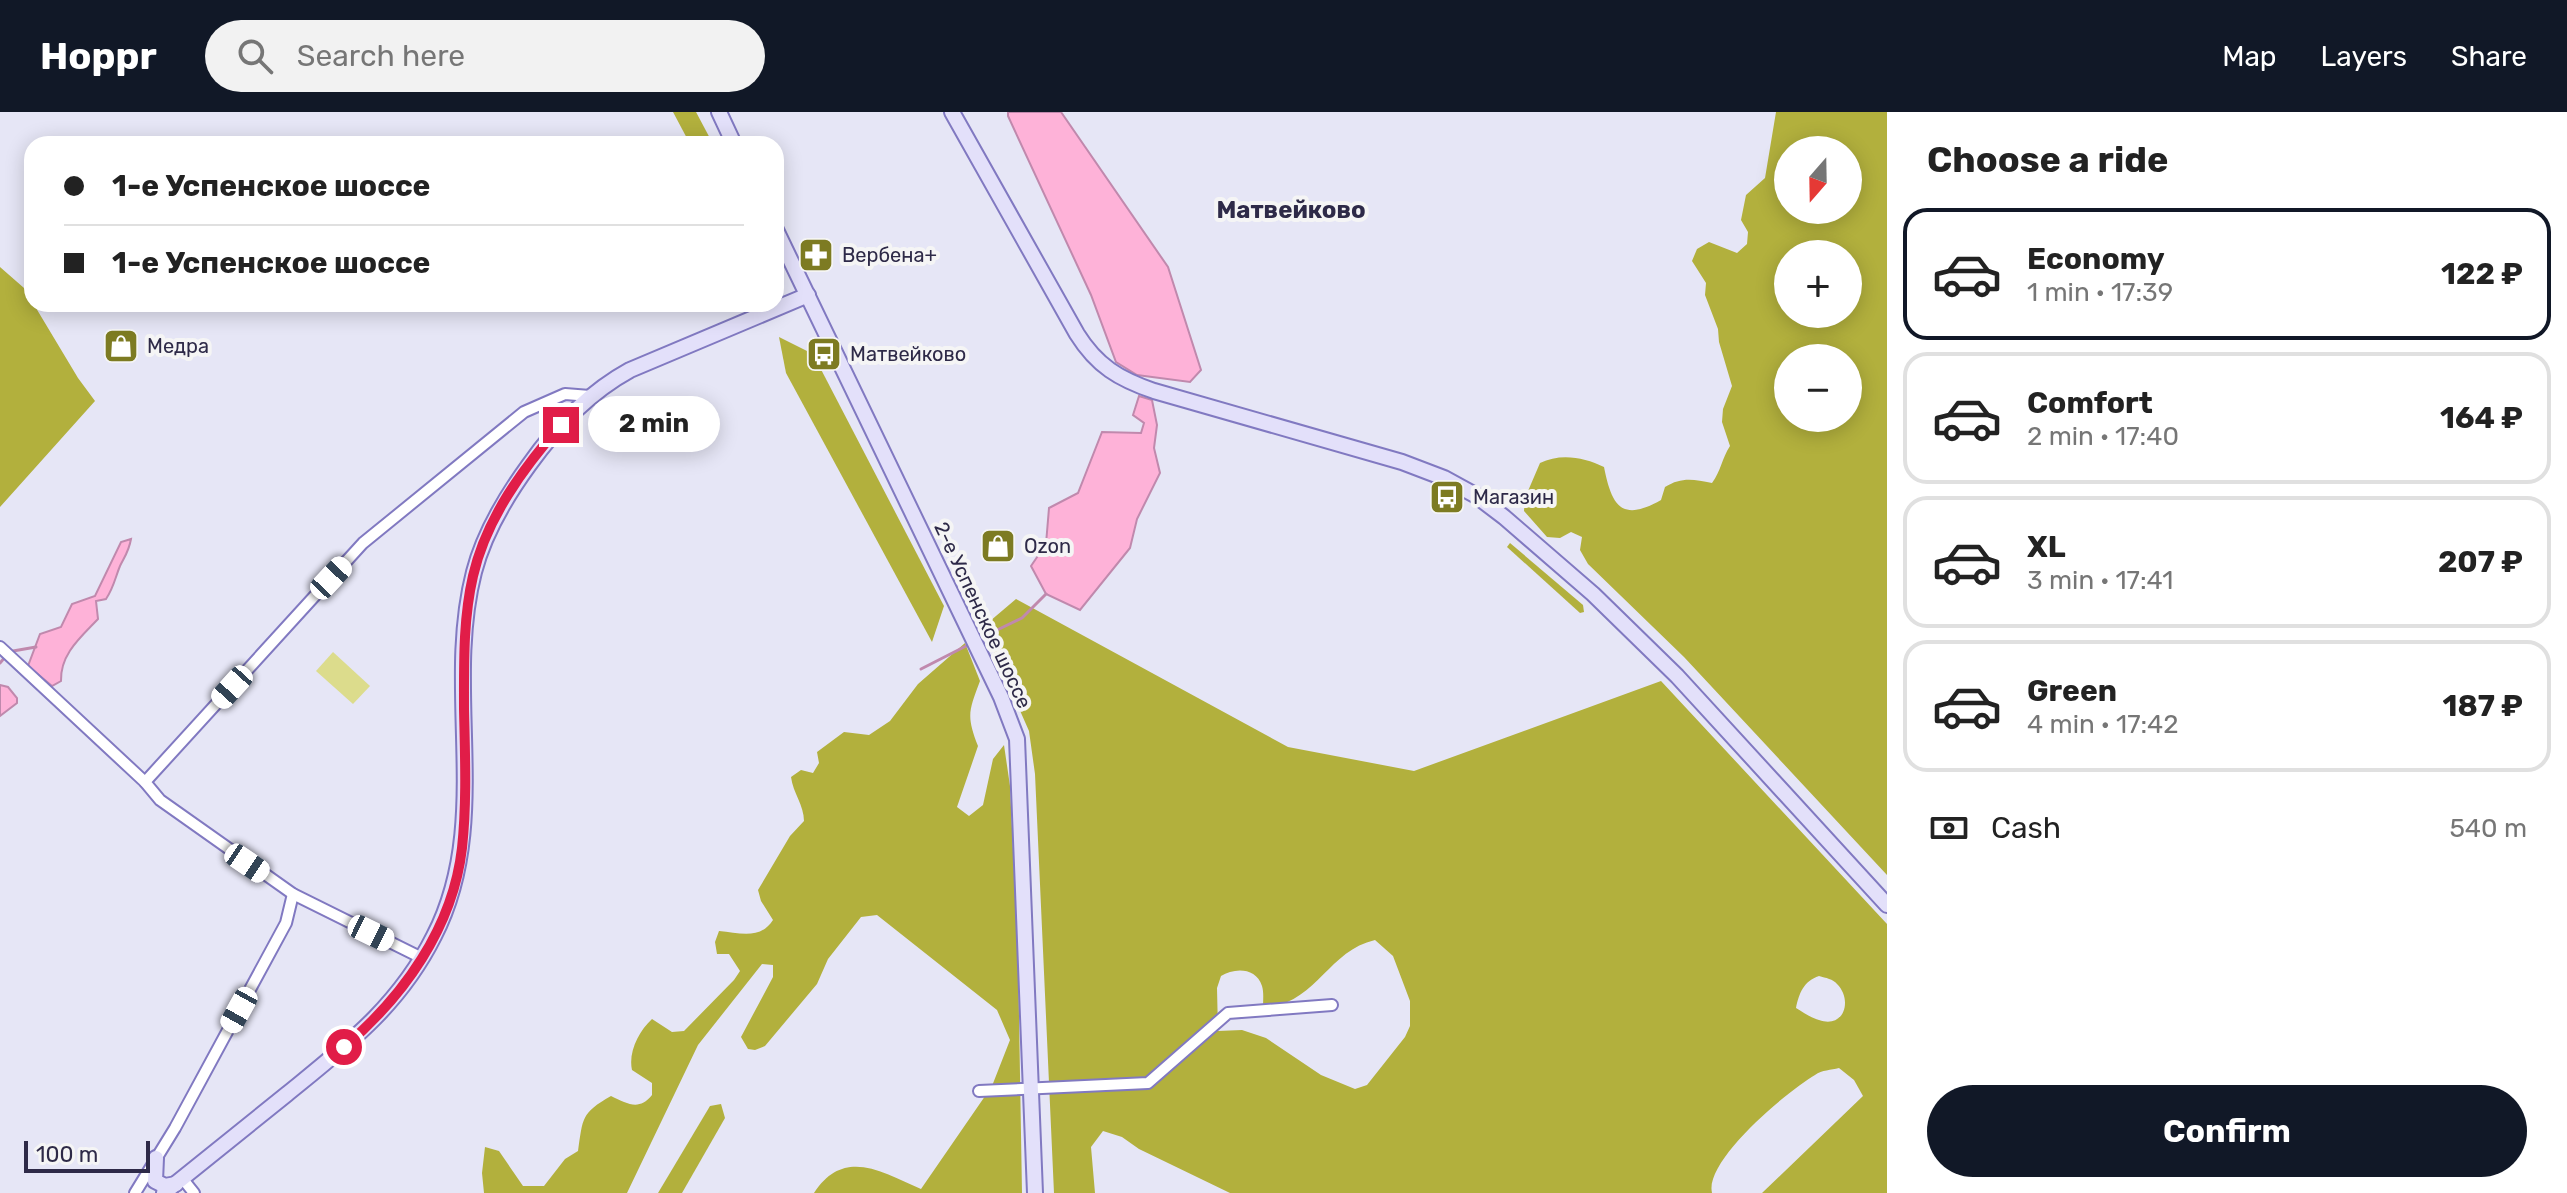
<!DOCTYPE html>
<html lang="en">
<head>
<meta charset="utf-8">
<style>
	:root { --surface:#fff; --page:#f2f2f2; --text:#222; --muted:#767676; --line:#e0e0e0; --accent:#111827 }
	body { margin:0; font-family:Rubik,sans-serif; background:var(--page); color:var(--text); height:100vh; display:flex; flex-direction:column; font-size:30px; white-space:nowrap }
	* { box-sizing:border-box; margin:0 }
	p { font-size:26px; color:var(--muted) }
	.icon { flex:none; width:44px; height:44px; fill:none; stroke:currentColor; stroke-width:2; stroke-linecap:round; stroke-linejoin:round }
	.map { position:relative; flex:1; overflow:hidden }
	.details { display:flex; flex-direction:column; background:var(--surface); width:680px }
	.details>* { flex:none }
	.guide { position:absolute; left:24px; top:24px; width:760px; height:176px; border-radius:24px; box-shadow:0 4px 20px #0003; display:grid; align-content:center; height:176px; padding:0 40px; background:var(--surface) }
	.needle { width:52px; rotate:200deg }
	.tools { position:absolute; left:1774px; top:24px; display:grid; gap:16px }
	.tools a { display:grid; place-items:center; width:88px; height:88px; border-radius:50%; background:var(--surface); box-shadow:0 4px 20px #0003; font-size:40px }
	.scale { position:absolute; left:24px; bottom:20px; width:126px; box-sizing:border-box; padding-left:8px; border:4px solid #2e2a48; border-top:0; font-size:22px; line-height:28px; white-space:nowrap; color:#2e2a48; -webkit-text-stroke:6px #f5f5f5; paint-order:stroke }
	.end { position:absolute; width:36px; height:36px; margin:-18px; border:10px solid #e11d48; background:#fff; box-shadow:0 0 0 4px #fff }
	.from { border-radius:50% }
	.bubble { position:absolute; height:56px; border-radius:28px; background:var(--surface); box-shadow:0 4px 20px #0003; font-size:26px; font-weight:700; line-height:56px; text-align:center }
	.car { position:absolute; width:24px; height:48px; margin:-24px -12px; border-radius:10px; box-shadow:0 0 6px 2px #0007; background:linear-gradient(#fff 24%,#345 0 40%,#fff 0 76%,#345 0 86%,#fff 0) }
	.guide b { display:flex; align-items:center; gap:28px; height:76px; font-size:30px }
	.guide b+b { border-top:2px solid var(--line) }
	.guide i { width:20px; height:20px; background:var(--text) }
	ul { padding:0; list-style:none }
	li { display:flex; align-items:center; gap:24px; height:132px; margin:0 16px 12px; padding:0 24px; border:4px solid var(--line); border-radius:24px }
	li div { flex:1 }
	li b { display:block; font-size:30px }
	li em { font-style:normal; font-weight:700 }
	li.current { border-color:var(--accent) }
	li>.icon { width:72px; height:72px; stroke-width:1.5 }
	h2 { padding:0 40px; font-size:36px; line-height:96px }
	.pay { display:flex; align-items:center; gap:20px; height:88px; padding:0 40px; font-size:30px }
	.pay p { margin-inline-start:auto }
	.button { display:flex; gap:16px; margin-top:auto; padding:16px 40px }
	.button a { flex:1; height:92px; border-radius:48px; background:var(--accent); color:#fff; font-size:32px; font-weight:700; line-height:92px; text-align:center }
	header { display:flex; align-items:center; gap:48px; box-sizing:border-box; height:112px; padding:0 40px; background:var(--accent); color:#fff }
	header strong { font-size:38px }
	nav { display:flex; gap:44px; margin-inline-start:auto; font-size:28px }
	.search { width:560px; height:72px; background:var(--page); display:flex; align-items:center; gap:20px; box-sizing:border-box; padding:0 28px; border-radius:44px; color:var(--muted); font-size:30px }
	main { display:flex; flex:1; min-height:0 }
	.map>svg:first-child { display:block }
	.green { fill:#dcdc8c }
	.forest { fill:#b2b03d; fill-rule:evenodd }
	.water { fill:#feb2d8; stroke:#c089ad; stroke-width:2 }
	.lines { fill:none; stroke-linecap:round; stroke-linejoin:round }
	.stream { stroke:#c089ad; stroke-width:3 }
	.street-casing { stroke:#8179c1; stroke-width:14 }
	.secondary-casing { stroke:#8179c1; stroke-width:18 }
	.street { stroke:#fff; stroke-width:10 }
	.secondary { stroke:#e3e0fa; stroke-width:14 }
	.route { stroke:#e11d48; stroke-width:10 }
	.labels { text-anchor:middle; stroke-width:8; stroke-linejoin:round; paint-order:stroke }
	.poi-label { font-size:20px; fill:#2e2a48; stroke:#f5f5f5; text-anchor:start }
	.street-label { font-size:20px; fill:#2e2a48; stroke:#f5f5f5 }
	.quarter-label { font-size:24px; font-weight:bold; fill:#2e2a48; stroke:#f5f5f5 }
</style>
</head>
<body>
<header>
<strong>Hoppr</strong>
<div class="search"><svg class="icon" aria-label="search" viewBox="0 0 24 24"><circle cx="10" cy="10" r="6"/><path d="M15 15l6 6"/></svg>Search here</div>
<nav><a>Map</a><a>Layers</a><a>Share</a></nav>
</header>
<main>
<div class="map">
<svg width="1887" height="1081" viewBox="0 0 1887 1081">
	<rect width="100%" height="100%" fill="#e6e6f6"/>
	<path class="green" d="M333,540L370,574L353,592L316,559Z"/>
	<g class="forest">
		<path d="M673,0H696L713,32H690Z"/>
		<path d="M1776,0H1887V763L1684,545L1588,452L1580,438L1582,425L1571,420L1560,426L1547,425L1524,399L1525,386L1540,351C1560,341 1584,345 1604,355C1612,395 1622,410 1661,388L1665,375C1681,365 1693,367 1712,371C1721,359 1722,346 1730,334L1722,310L1723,297L1732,274L1719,230L1718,217L1705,183L1706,171L1692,149L1697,137L1709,130L1737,141L1747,132L1748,120L1741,108L1746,83L1765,66ZM1788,38H1848V98H1788ZM1848,142V202H1788V142ZM1848,246V306H1788V246Z"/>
		<path d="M0,155L24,176L78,266L95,289L0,395Z"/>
		<path d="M779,225L813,242L944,494L932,530L786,261Z"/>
		<path d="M1510,431L1583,493L1584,500L1580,501L1507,435Z"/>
		<path d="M1016,487L1288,635L1414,659L1661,569L1887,812V1081H1762L1863,984L1854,968L1839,956C1831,958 1822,958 1815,963C1789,978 1704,1048 1712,1081H1230L1139,1037L1122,1025L1103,1019L1091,1035L1095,1081H1054L1035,662L1029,619L983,515ZM1375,828L1393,844L1410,889V914L1405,925L1367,973L1355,977L1321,963L1266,926L1242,918L1218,919L1217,876L1221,864C1234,856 1256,855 1262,874C1264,880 1263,889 1263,896C1317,892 1327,839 1375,828ZM1819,864C1826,866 1833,867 1837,872C1853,888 1844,917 1819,908C1811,906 1803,900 1796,896C1799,881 1804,869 1819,864Z"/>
		<path d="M965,531L980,569C969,599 966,603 978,634L957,695L969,704L983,693L993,647L1004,633L1010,674L1018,845L1022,1081H814C844,1035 882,1060 921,1077L992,974L1010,928L997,898L877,803L861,805L828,847L817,872L765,934L755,938L748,937L741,925L773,865V853L762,852L698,933L627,1081H484L482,1061L485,1035L499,1039L523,1074H544L565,1047L578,1039C583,1006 581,1001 611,984C628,992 639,999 652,983V971L632,958C628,940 639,919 652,907L672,920L684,919L734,868L740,859L729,842H717L715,830L719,819C740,821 760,828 773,808L761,789L758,778L790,724L804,709C804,693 793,681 791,665L801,658L813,661L819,651L817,640L844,620L869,623L890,609L918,572Z"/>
		<path d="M721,992L725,1006L682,1081H658L710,994Z"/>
	</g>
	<g class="water">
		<path d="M1008,0H1061L1168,155L1201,258L1190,270L1137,263L1116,250L1091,183L1008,4Z"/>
		<path d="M1139,284L1152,288L1157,313L1154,336L1160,361L1137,407L1130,436L1080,498L1046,482L1031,454L1046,432L1049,396L1078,381L1102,320L1141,321L1144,311L1133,303Z"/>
		<path d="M131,427C129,439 125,444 120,454C115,466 114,475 106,487L96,489L98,507C81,525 60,542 61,569L52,574L28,554L40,522L61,515L72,492L95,484L121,430Z"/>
		<path d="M0,573L8,575L17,586V591L0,604Z"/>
	</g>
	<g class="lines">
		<g class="stream">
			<path d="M995,519L1022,506L1046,482"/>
			<path d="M13,539L36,535"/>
			<path d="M0,551L6,544"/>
			<path d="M921,557L968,533"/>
		</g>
		<g class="street-casing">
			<g id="street">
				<path d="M0,535L145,670"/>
				<path d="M422,846L293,782L160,688L145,670L363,431L524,300L565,282L590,284"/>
				<path d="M979,979L1148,971L1228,901L1332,893"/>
				<path d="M182,1066L194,1081"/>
				<path d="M135,1081L175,1016L286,811L293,782"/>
			</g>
		</g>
		<g class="secondary-casing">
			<g id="secondary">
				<path d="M719,0L734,32"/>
				<path d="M952,0L1077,222C1097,254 1119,267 1154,279L1402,350L1444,366L1475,383L1504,405L1593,482L1677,564L1887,793"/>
				<path d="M776,118L1001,585L1017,627L1035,1081"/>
				<path d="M156,1046L155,1069L165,1074L176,1072"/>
				<path d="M164,1081C205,1048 246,1015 287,982C346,934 399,894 434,824C493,710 443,580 474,460C484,421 505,386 529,353C556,315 588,281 630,258L808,183"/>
			</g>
		</g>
		<use href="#street" class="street"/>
		<use href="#secondary" class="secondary"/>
	</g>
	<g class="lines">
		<path class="route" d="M344,935C403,885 453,816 462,736C467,690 465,643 464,597C464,553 463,507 473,464C486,407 523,356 561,313"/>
	</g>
	<defs>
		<g id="pharmacy-square" transform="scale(1.8)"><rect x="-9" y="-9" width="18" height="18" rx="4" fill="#7d7b22" stroke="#f5f5f5"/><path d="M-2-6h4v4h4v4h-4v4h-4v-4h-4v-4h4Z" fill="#fff"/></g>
		<g id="shop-square" transform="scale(1.8)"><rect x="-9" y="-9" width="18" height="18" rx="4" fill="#7d7b22" stroke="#f5f5f5"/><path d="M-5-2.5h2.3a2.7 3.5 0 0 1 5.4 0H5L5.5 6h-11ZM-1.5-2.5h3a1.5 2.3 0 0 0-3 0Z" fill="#fff"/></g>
		<g id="bus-square" transform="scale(1.8)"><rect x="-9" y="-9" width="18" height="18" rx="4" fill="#7d7b22" stroke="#f5f5f5"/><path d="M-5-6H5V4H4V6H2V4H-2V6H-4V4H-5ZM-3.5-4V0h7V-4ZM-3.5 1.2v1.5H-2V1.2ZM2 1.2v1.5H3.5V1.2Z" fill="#fff"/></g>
	</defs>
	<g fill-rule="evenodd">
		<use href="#pharmacy-square" x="816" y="143"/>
		<use href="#shop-square" x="121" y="234"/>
		<use href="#bus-square" x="824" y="242"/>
		<use href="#bus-square" x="1447" y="385"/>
		<use href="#shop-square" x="998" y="434"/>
	</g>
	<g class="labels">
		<g class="poi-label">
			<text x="842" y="150">Вербена+</text>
			<text x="147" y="241">Медра</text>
			<text x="850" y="249">Матвейково</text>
			<text x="1473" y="392">Магазин</text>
			<text x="1024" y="441">Ozon</text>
		</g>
		<g class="street-label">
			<text transform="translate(983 503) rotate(65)" y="7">2-е Успенское шоссе</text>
		</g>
		<g class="quarter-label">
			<text x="1291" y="106">Матвейково</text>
		</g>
	</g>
</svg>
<div class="tools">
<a><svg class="needle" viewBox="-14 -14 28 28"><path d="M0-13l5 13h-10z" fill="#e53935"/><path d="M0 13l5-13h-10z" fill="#767676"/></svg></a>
<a>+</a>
<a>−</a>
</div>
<div class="scale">100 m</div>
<i class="end from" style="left:344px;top:935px"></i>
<i class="end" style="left:561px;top:313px"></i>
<div class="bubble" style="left:588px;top:284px;width:132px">2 min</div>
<i class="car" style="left:331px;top:466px;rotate:43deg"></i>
<i class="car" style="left:232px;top:575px;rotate:222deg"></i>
<i class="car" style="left:247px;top:751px;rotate:124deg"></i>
<i class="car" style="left:371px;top:821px;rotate:116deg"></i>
<i class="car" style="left:239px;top:898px;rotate:209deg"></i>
<div class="guide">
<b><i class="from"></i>1-е Успенское шоссе</b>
<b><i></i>1-е Успенское шоссе</b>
</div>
</div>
<section class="details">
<h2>Choose a ride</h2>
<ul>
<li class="current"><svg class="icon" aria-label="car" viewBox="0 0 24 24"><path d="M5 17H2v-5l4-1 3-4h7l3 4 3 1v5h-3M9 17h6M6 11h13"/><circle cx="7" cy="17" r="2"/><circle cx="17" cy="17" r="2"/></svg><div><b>Economy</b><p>1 min · 17:39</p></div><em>122 ₽</em></li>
<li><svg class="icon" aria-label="car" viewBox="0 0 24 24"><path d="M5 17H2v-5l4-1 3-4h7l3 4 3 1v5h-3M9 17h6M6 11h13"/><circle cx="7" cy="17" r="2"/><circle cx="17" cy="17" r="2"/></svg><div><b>Comfort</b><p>2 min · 17:40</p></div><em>164 ₽</em></li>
<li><svg class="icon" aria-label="car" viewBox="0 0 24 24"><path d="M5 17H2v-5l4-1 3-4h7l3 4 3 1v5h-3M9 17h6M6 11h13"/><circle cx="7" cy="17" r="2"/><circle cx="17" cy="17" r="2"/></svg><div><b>XL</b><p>3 min · 17:41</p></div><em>207 ₽</em></li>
<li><svg class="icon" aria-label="car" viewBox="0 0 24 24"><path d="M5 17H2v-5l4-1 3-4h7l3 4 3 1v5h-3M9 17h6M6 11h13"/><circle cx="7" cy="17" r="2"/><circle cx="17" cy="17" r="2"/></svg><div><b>Green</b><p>4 min · 17:42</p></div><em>187 ₽</em></li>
</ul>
<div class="pay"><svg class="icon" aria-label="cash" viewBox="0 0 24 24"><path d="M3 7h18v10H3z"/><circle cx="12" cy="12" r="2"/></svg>Cash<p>540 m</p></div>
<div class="button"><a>Confirm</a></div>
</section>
</main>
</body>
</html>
